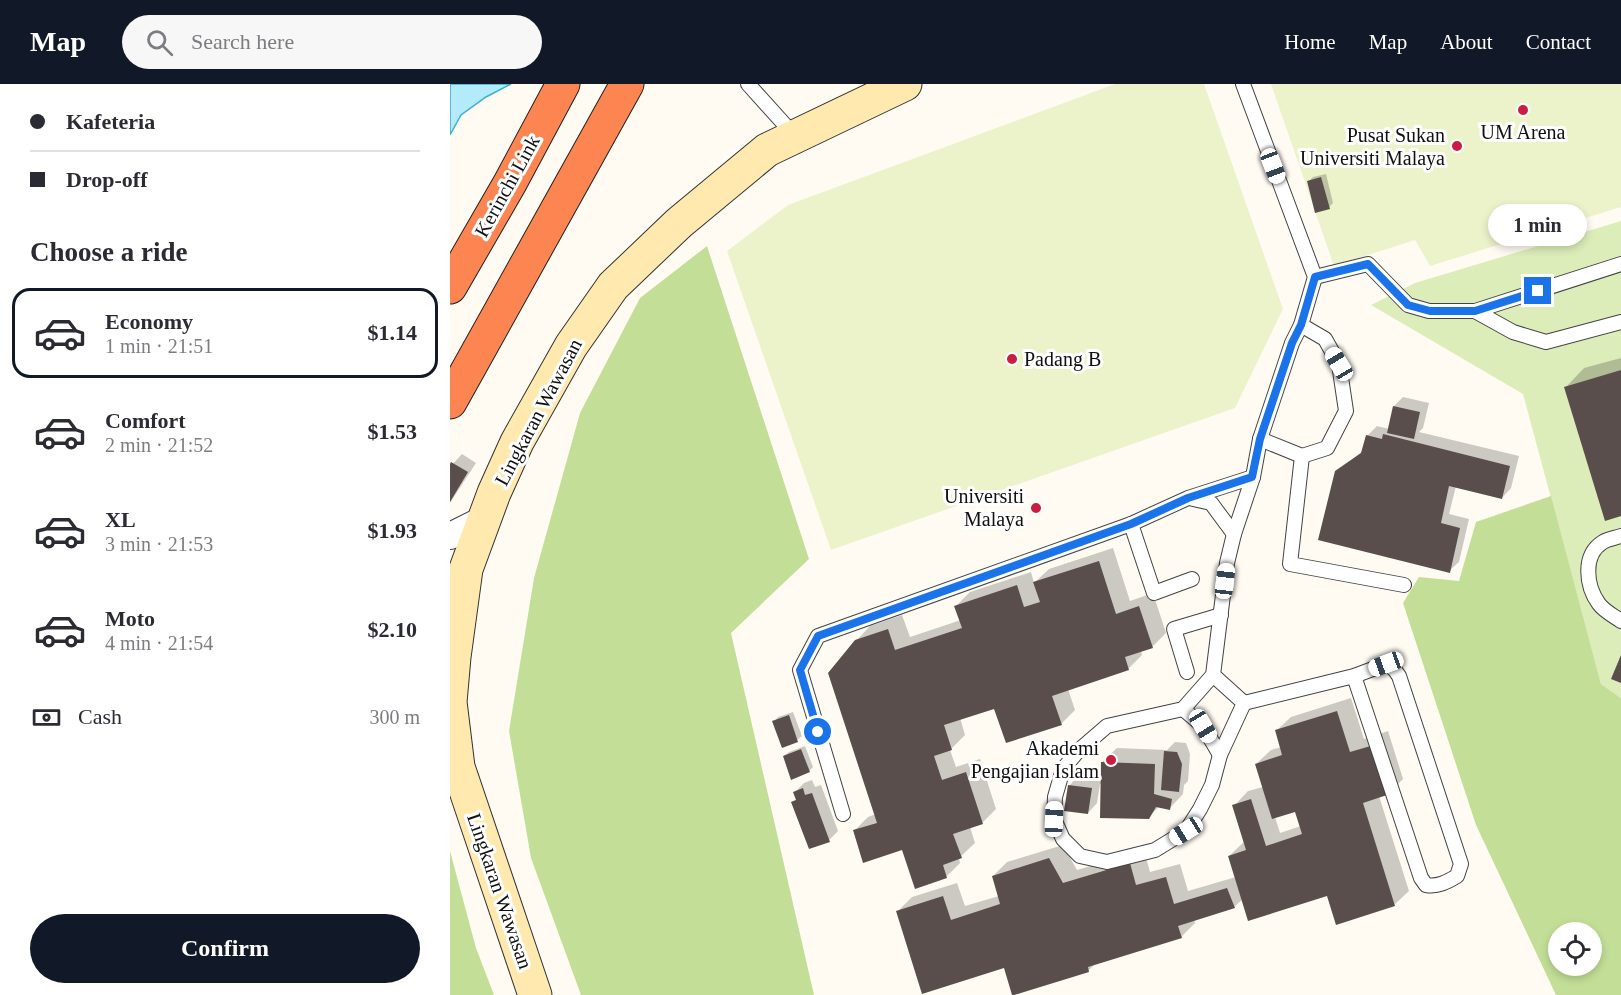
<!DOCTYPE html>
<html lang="en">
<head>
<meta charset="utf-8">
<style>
	:root { --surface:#fff; --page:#f7f7f7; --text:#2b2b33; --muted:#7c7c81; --line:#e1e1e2; --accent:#111827 }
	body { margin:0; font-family:"Times New Roman",serif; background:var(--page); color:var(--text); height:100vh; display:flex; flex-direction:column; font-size:22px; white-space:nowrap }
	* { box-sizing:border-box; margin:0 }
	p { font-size:20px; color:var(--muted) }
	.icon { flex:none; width:33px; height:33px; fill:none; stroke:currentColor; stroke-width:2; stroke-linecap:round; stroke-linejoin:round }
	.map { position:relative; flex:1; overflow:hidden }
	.side { display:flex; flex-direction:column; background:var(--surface); width:450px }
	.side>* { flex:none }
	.guide { display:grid; align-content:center; height:132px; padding:0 30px; background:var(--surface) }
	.controls { position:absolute; left:1098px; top:838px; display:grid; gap:12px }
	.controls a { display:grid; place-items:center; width:54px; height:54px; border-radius:50%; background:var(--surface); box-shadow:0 3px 9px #0003; font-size:30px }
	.end { position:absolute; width:27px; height:27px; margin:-14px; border:8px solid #1a73e8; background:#fff; box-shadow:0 0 0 3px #fff }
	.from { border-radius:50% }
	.bubble { position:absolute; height:42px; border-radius:21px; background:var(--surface); box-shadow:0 3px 9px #0003; font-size:20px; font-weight:800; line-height:42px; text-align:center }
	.car { position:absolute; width:18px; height:36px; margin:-18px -9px; border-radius:8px; box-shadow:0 0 4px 2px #0007; background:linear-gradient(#fff 24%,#345 0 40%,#fff 0 76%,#345 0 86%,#fff 0) }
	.guide b { display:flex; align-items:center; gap:21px; height:57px; font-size:22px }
	.guide b+b { border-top:2px solid var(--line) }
	.guide i { width:15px; height:15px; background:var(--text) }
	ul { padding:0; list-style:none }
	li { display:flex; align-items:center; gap:18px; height:90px; margin:0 12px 9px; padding:0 18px; border:3px solid transparent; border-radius:18px }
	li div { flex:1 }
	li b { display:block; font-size:22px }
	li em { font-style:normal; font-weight:800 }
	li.on { border-color:var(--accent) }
	li>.icon { width:54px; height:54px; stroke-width:1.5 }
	h2 { padding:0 30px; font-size:27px; line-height:72px }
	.pay { display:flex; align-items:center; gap:15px; height:66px; padding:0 30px; font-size:22px }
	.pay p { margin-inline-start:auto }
	.button { display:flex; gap:12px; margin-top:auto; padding:12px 30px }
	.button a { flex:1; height:69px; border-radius:36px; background:var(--accent); color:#fff; font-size:24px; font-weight:800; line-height:69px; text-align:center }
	header { display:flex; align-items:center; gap:36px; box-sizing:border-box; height:84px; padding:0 30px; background:var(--accent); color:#fff }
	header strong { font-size:28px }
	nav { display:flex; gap:33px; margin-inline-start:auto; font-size:21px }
	.search { width:420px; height:54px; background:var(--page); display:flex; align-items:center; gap:15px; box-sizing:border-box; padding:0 21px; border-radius:33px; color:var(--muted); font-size:22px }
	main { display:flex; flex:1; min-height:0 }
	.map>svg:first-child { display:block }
	.green { fill:#dcedb9 }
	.forest { fill:#c3df97; fill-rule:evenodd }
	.pitch { fill:#ecf3cb }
	.water { fill:#b3ebfa; stroke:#35b0d6; stroke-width:1.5 }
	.shadow { fill:#0003; fill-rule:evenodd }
	.building { fill:#594e4b }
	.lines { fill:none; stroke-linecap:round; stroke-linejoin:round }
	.lane-casing { stroke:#434343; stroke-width:16 }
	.street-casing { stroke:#434343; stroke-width:28 }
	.secondary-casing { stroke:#323232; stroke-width:35 }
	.highway-casing { stroke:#212121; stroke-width:35 }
	.lane { stroke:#fff; stroke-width:14 }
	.street { stroke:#fff; stroke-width:26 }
	.secondary { stroke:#ffe9ae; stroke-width:33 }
	.highway { stroke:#fd8552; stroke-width:33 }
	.route { stroke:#1a73e8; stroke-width:8 }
	.poi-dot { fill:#cb1d41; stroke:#fff; stroke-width:2 }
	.labels { text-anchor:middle; stroke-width:6; stroke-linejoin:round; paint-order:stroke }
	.poi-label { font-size:20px; fill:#101010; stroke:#fff; text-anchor:end }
	.street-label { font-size:20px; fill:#101010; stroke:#fff }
</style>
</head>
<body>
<header>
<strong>Map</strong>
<div class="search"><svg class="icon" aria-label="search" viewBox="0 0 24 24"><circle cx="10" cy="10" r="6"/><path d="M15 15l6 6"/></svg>Search here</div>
<nav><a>Home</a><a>Map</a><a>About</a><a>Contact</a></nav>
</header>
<main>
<section class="side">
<div class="guide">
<b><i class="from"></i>Kafeteria</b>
<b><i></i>Drop-off</b>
</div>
<h2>Choose a ride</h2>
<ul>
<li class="on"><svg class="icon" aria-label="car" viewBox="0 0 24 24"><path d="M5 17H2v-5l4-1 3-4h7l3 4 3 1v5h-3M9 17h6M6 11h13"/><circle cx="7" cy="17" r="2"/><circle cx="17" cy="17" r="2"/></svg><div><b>Economy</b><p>1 min · 21:51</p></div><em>$1.14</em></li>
<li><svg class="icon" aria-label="car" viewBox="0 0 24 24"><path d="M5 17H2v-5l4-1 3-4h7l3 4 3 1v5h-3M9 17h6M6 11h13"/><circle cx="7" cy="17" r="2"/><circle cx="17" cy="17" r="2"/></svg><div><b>Comfort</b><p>2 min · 21:52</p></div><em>$1.53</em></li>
<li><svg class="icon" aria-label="car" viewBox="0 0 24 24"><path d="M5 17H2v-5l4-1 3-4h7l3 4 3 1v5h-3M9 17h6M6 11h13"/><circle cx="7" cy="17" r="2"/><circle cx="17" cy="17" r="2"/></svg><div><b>XL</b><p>3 min · 21:53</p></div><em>$1.93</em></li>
<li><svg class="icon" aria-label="car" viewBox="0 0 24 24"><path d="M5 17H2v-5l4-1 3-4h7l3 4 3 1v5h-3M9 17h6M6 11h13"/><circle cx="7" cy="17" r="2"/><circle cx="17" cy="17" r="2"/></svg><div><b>Moto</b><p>4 min · 21:54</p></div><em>$2.10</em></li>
</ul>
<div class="pay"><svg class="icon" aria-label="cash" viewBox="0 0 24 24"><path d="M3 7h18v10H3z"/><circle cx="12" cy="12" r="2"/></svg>Cash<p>300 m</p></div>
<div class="button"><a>Confirm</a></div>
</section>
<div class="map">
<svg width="1171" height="911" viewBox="0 0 1171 911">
	<rect width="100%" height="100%" fill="#fffbf3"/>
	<path class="green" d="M1171,137V614L1151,600L1073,310L921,221L965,199Z"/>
	<g class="forest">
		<path d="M257,162L359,475L281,549L364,911H131L81,774L59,647L84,494L130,329L190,214Z"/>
		<path d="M1101,412L1151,600L1171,614V911H1106L1026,741L953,519L969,493L1009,497L1026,438ZM1108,849H1142V882H1108Z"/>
		<path d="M0,767L26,864L44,911H0Z"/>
	</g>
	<g class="pitch">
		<path d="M665,0H754L833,225L785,324L381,466L277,167L338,121Z"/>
		<path d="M821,0H1171V123L980,182L965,156L884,182Z"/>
	</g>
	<path class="water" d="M0,0H61L36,13L11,31L0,51Z"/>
	<g class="shadow">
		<path d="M876,90L883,119L879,123L859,97L863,93Z"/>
		<path d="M1171,274V431L1156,435L1116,303L1134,284Z"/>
		<path d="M953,313L979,319L973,344L969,348L1069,372L1061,404L1052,414L1006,402L999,430L1019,435L1009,478L999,487L887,388L914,366L917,352L927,342L939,345L944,322Z"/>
		<path d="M12,370L26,379L0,419V383Z"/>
		<path d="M663,464L680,517L703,509L716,549L702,563L691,567L692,571L678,585L618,605L625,626L611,640L545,623L510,634L515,651L500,666L506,683L530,675L546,725L532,739L520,743L525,759L509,774L510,779L496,793L453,764L404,747L418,733L426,730L406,557L420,542L452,531L460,553L511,536L506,522L520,508L581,488L584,499L599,485Z"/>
		<path d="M901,614L914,655L938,647L953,695L939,709L929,712L959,807L944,821L878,810L793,815L784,823L744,835L745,839L731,853L647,878L638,887L555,883L448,827L462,813L507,799L515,822L549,812L543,792L557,778L613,761L627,786L694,766L700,788L730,780L738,807L786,793L779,772L794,758L784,722L798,707L813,703L806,680L821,666L831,663L826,647L841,633ZM846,726L851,742L830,749L825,733Z"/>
		<path d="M343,628L352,652L347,656L333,662L324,638L328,633Z"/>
		<path d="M725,658L736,659L740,670L738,697L734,701L733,710L719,725L710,722L698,733L652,700H650L647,719L638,729L619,702L628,692L652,696V678L667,664L717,666Z"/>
		<path d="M355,662L363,683L359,687L334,672L339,668Z"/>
		<path d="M362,696L365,703L371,701L388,747L379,756L343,718L347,715L345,708L354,699Z"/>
	</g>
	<g class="building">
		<path d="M871,93L880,125L865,129L857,97Z"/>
		<path d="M1171,286V432L1155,437L1114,303Z"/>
		<path d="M943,322L970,328L964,355L937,349Z"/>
		<path d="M933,350L1060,382L1052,415L999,402L991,439L1010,444L1000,489L868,456L885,387L911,369L916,351L932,355Z"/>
		<path d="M1,378L18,388L0,418V380Z"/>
		<path d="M649,477L666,530L689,522L703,564L675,573L679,586L602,612L612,641L556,659L544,625L494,641L502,666L484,672L492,696L516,688L533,740L503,750L512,774L493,781L497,794L465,805L452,766L413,779L403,746L427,739L378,589L405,556L438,545L445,566L512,544L504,522L567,501L574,523L590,518L583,498Z"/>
		<path d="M1171,571V599L1161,595Z"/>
		<path d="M887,627L900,668L924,661L940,710L913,719L945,822L886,841L877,812L798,837L778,772L796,766L782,721L801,715L816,762L852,750L845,728L822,735L805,680L832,671L825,646Z"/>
		<path d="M339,631L348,658L332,664L322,637Z"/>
		<path d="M351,665L360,688L341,696L333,672Z"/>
		<path d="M714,667L727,668L732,680L729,708L711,706Z"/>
		<path d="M651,678L705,680L704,710L722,715L720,726L706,723L699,735L650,734Z"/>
		<path d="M618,701L642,704L638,730L614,727Z"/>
		<path d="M353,704L355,711L362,709L380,758L359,765L341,718L346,716L343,708Z"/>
		<path d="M599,774L613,799L680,779L686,801L716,793L724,820L777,804L785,824L728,842L732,854L638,883L639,888L564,911H562L554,884L472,910L446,827L493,812L501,836L550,820L542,792Z"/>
	</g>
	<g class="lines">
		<g class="lane-casing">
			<g id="lane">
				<path d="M298,0L345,52"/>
				<path d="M1171,180L1025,227L1063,248L1096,258L1171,238"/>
				<path d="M865,193L918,180L958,221L979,227H1025"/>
				<path d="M810,355L852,372L877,364L896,327L889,280L875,255L851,241"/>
				<path d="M852,372L840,480L954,501"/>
				<path d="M739,414L761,419L784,450"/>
				<path d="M681,440L704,509L742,495"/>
				<path d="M1171,452C1165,454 1158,455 1153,458C1132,471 1136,502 1149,520C1154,527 1164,532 1171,537"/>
				<path d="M737,588L724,545L771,531"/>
				<path d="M763,591L794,619L770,671L762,701L750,725L736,747L705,766L657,778L630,772L613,755L604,735L605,713L613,685L628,667L657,642L733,625L763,591L777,479L784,450L803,393L810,355L842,259L851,241L865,193L793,0"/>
				<path d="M794,619L904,592L936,580L944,585L949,592L1011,780L1007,792C997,798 988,803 976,801L971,794L904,592"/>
				<path d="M733,625L753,642L770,671"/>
				<path d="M393,730L350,586L368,552L681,440L738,414L803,393"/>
			</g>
		</g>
		<g class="street-casing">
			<path id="street" d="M0,452L34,435"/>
		</g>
		<g class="secondary-casing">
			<path id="secondary" d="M85,911L8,683L0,618L4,573L16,485L44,409L67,358L121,262L163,202L229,139L317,66L455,0"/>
		</g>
		<g class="highway-casing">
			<g id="highway">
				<path d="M0,203L60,99L113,0"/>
				<path d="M0,318L177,0"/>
			</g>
		</g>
		<use href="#lane" class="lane"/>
		<use href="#street" class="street"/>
		<use href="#secondary" class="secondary"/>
		<use href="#highway" class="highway"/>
	</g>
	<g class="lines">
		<path class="route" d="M368,648L350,586L368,552L681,440L738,414L802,393L810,355L842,259L851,241L865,193L918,180L958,221L980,227H1025L1088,207"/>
	</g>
	<g class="poi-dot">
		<circle cx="1073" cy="26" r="6"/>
		<circle cx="1007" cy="62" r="6"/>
		<circle cx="562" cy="275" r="6"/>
		<circle cx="586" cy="424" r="6"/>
		<circle cx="661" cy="676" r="6"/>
	</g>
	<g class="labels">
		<g class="poi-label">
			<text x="1073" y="55" text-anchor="middle">UM Arena</text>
			<text x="995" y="58">Pusat Sukan<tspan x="995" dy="23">Universiti Malaya</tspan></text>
			<text x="574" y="282" text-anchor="start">Padang B</text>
			<text x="574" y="419">Universiti<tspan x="574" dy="23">Malaya</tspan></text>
			<text x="649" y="671">Akademi<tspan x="649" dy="23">Pengajian Islam</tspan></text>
		</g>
		<g class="street-label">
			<text transform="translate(57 102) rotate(-61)" y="7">Kerinchi Link</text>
			<text transform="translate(88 328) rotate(-62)" y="7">Lingkaran Wawasan</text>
			<text transform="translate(50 807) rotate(71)" y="7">Lingkaran Wawasan</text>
		</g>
	</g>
</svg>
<div class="controls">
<a><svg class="icon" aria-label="locate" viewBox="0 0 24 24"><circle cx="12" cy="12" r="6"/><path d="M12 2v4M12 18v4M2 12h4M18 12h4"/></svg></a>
</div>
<i class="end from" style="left:368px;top:648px"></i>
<i class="end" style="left:1088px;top:207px"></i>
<div class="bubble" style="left:1038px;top:120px;width:99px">1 min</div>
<i class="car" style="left:823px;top:82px;rotate:159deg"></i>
<i class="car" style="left:889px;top:280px;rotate:329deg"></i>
<i class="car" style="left:775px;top:497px;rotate:7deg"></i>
<i class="car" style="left:936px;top:580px;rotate:250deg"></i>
<i class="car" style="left:753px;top:642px;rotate:149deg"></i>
<i class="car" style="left:604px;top:735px;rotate:2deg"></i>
<i class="car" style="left:736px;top:747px;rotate:238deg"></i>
</div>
</main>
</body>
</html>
